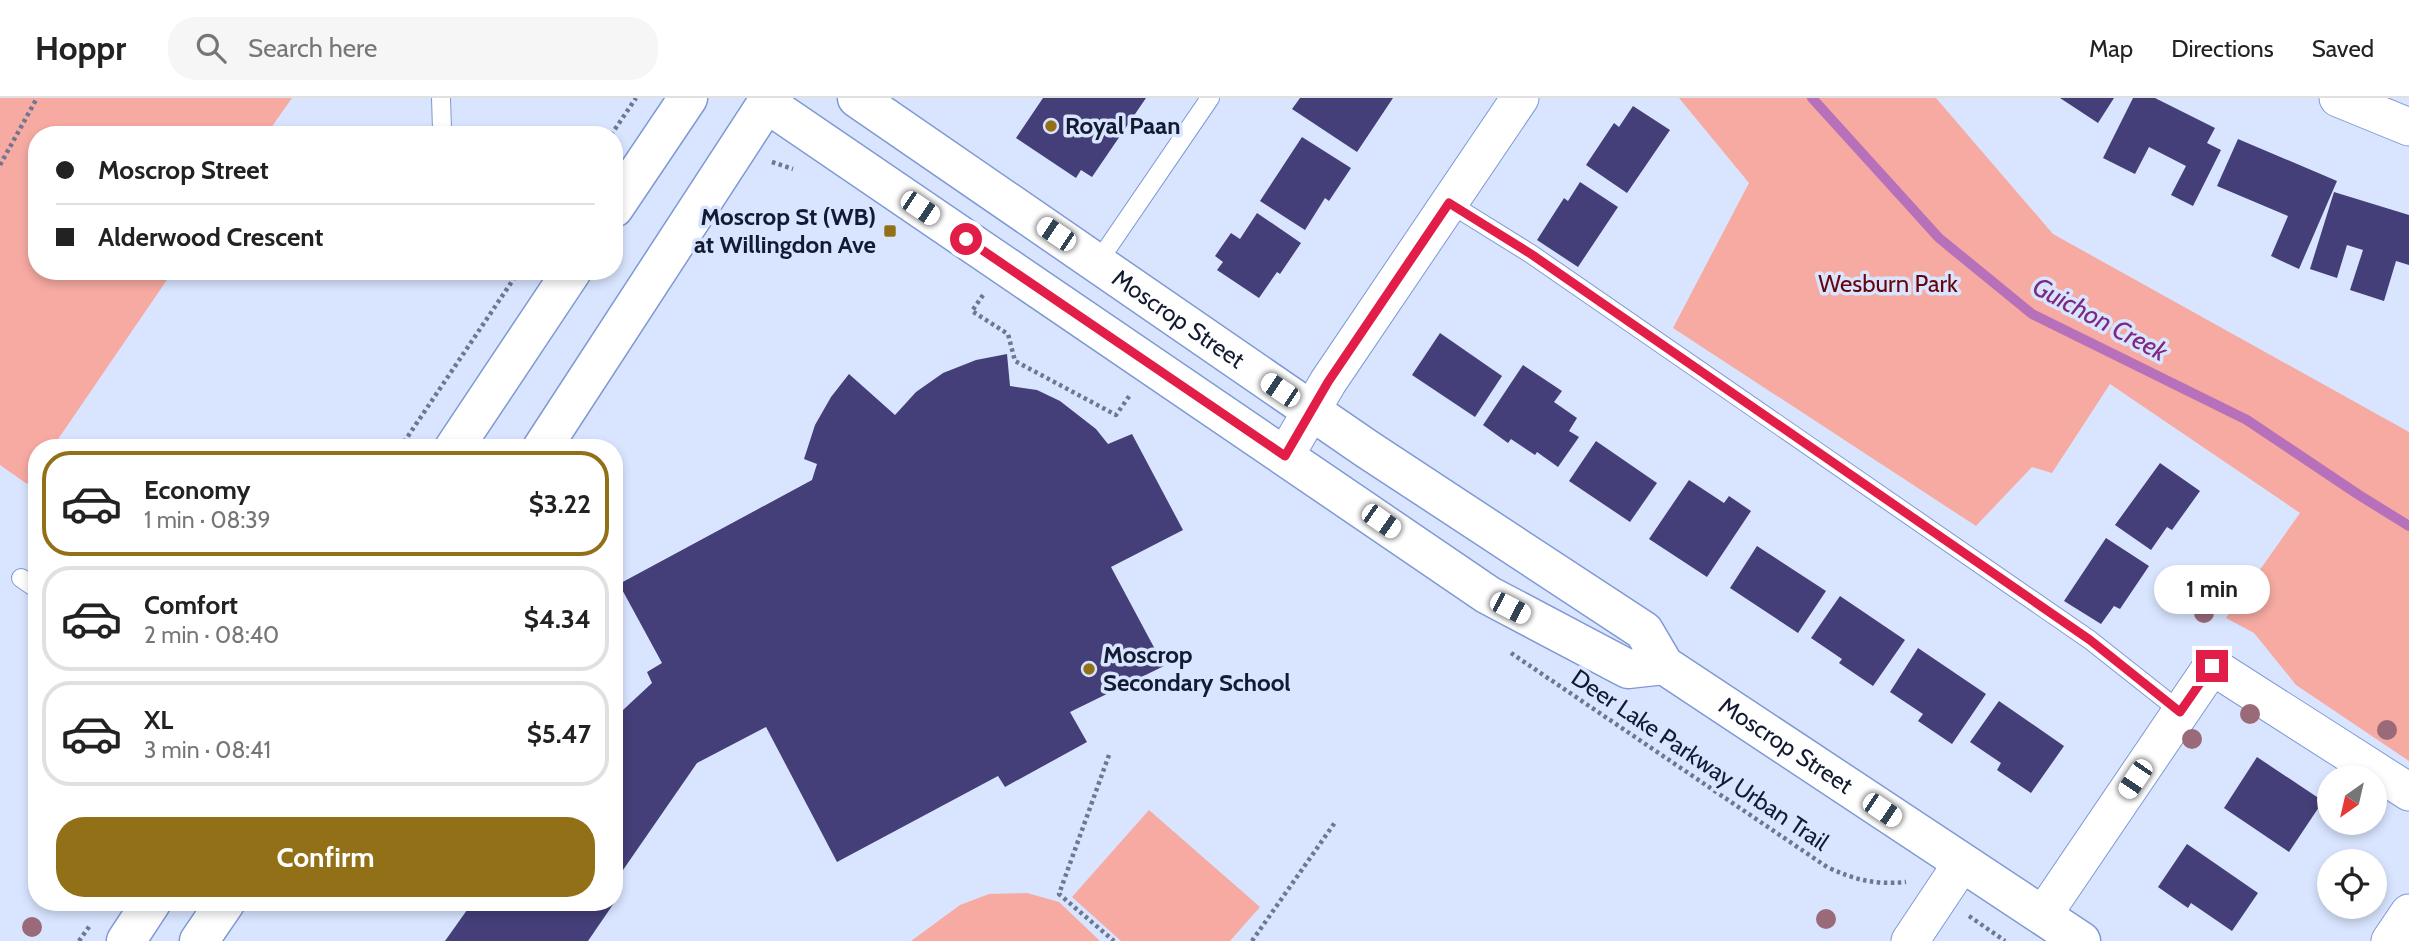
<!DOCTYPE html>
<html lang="en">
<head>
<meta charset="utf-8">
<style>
	:root { --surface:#fff; --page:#f6f6f6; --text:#222; --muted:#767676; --line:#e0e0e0; --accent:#927017 }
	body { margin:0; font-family:Cabin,sans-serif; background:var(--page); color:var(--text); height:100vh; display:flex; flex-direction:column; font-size:26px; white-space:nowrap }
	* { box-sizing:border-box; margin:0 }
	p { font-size:23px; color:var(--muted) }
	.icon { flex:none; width:38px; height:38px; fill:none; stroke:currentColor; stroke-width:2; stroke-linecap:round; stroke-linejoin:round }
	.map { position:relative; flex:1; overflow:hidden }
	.side { position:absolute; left:28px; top:341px; width:595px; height:472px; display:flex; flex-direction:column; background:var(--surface); border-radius:28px; box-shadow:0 4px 10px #0003 }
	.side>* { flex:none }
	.banner { position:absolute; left:28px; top:28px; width:595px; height:154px; border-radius:28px; box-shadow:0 4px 10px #0003; display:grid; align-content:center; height:154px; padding:0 28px; background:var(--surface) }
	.needle { width:46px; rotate:214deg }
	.buttons { position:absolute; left:2317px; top:667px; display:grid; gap:14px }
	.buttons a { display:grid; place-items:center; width:70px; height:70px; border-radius:50%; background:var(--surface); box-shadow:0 4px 10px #0003; font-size:35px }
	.end { position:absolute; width:32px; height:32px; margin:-16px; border:9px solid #e11d48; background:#fff; box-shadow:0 0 0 4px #fff }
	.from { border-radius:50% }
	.bubble { position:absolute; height:49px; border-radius:24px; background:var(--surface); box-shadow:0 4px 10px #0003; font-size:23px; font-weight:700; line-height:49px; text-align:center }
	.car { position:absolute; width:21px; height:42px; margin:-21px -10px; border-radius:9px; box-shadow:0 0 5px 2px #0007; background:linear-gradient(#fff 24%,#345 0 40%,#fff 0 76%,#345 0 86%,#fff 0) }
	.banner b { display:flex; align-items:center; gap:24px; height:66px; font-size:26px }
	.banner b+b { border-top:2px solid var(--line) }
	.banner i { width:18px; height:18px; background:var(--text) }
	ul { padding:12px 0 0; list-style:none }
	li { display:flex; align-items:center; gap:21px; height:105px; margin:0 14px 10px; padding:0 14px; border:4px solid var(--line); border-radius:28px }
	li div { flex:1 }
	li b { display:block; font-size:26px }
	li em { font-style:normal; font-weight:700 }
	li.current { border-color:var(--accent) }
	li>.icon { width:63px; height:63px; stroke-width:1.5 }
	.button { display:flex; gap:14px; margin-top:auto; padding:14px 28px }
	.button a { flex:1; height:80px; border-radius:28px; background:var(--accent); color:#fff; font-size:28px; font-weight:700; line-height:80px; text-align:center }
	header { display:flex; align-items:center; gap:42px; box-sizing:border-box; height:98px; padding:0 35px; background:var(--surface); border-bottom:2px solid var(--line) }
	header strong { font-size:33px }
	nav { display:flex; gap:38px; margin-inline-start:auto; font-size:24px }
	.search { width:490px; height:63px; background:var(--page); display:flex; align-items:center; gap:18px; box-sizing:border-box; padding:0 24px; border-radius:28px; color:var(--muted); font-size:26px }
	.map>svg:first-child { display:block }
	.green { fill:#f6aaa2 }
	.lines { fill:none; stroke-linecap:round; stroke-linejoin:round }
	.stream { stroke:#b771ba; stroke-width:10 }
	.building { fill:#443f78 }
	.service-casing { stroke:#7e99d4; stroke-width:20 }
	.minor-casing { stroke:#7e99d4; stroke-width:39 }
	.tertiary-casing { stroke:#7e99d4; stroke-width:41 }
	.secondary-casing { stroke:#7e99d4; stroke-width:41 }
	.path { stroke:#6d778f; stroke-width:4.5; stroke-dasharray:3.5 3.5; stroke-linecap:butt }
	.service { stroke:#fff; stroke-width:18 }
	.minor { stroke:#fff; stroke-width:37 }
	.tertiary { stroke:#fff; stroke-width:38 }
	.secondary { stroke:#fff; stroke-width:38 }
	.tree { fill:#9a6a79 }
	.route { stroke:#e11d48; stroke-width:9 }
	.poi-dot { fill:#927017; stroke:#d9e5ff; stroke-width:2.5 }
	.labels { text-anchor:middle; stroke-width:7; stroke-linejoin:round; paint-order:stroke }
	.poi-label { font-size:24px; font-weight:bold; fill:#121b32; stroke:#d9e5ff; text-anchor:start }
	.park-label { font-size:24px; fill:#67050c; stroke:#d9e5ff }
	.street-label { font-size:24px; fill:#121b32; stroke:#d9e5ff }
	.water-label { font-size:26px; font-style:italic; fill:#7d2982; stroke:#d9e5ff }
</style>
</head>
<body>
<header>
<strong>Hoppr</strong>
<div class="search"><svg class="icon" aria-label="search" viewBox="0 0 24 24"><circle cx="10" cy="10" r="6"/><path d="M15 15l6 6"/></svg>Search here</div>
<nav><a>Map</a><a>Directions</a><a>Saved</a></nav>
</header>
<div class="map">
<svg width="2409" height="843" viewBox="0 0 2409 843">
	<rect width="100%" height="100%" fill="#d9e5ff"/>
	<g class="green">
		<path d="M0,0H292L266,37H37V173H173L52,350H37V372L27,386L0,367Z"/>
		<path d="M1679,0H1936L2053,136L2409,334V663L2296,587L2254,535L2226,520L2300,415L2110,286L2052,375L2032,369L1976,428L1673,230L1749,85Z"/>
		<path d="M1149,712L1260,809L1230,843H1121L1072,799Z"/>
		<path d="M1027,795L1059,804L1100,843H911L960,807L989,796Z"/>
	</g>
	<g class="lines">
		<path class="stream" d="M1812,0L1939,140L2032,216L2247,322L2359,397L2409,428"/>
	</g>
	<g class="building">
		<path d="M1043,0H1146L1092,79L1081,72L1076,80L1016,40Z"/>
		<path d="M1300,0H1393L1357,54L1292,11Z"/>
		<path d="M2060,0H2114L2098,25Z"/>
		<path d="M2133,0H2155L2215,30L2207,45L2221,52L2193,108L2171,97L2186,68L2149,49L2135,76L2103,60Z"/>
		<path d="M1633,8L1670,32L1627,95L1586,67L1614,25L1619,29Z"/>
		<path d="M1302,39L1351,70L1329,103L1325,100L1305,132L1260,103Z"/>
		<path d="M2238,41L2337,83L2299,171L2271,158L2288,118L2217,88Z"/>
		<path d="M1580,84L1618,109L1578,169L1537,142L1564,100L1568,103Z"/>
		<path d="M2334,94L2409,117V167L2396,163L2384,203L2350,192L2363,152L2347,147L2337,180L2310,171Z"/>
		<path d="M1257,115L1301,145L1280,176L1277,174L1259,200L1217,172L1223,164L1215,158L1231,135L1240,141Z"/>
		<path d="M1440,235L1502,278L1475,319L1412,277Z"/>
		<path d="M1007,256L1010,288L1037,292L1060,303L1096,331L1108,346L1132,336L1183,432L1111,469L1164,568L1070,614L1087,644L1005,689L998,678L837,764L766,629L697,665L614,785V609L623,612L652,585L647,574L662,565L619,486L812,382L817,366L804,361L815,327L831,299L849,276L895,317L916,294L943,275L976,262Z"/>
		<path d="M1523,267L1562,293L1554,304L1577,320L1569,333L1579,339L1558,369L1537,354L1535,357L1511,341L1508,345L1483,327Z"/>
		<path d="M1596,343L1657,385L1630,424L1569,383Z"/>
		<path d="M2160,365L2200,393L2172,432L2167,429L2151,452L2115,427Z"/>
		<path d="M1689,382L1724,405L1729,398L1751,413L1707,479L1649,441Z"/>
		<path d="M2106,440L2149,468L2120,511L2114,508L2101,526L2064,503Z"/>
		<path d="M1757,448L1826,493L1798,535L1730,490Z"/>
		<path d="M1840,498L1905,542L1873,588L1839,565L1842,561L1811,540Z"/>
		<path d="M1918,550L1986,596L1952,646L1918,623L1923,616L1890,594Z"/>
		<path d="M1999,603L2064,648L2031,695L1997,672L2001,665L1970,644Z"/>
		<path d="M2257,659L2323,703L2289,754L2224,710Z"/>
		<path d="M2187,746L2258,795L2232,833L2191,805L2188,810L2158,789Z"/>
		<path d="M472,805H614L588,843H445Z"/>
	</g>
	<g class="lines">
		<g class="service-casing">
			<g id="service">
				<path d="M439,37L442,31L441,0"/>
				<path d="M1449,105L1531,156L2090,542L2181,614"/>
				<path d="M1098,164L1210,0"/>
				<path d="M21,480L37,491"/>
			</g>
		</g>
		<g class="minor-casing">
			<g id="minor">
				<path d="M2338,0L2409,29"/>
				<path d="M1285,358L1328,284L1520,0"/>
				<path d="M2043,817L2212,568L2409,694"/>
				<path d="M1910,843L1962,765"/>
				<path d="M2390,843L2409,815"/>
			</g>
		</g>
		<g class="tertiary-casing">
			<g id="tertiary">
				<path id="s1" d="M857,0L1367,351L1644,533L1664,567L2081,843"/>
				<path d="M766,5L1488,497L1628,571L1664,567"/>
			</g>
		</g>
		<g class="secondary-casing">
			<g id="secondary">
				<path d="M614,110L688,0"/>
				<path d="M454,350L572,173"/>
				<path d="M542,350L770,0"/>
				<path d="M126,843L151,805"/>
				<path d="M199,843L225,805"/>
			</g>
		</g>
		<g class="path">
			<path d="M611,37L636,0"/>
			<path d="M772,64L793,71"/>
			<path d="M0,67L37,0"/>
			<path d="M983,197L972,213L1008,236L1015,263L1116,317L1130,297"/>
			<path d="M400,350L519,173"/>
			<path d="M1511,555L1827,769C1855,782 1875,787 1906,784"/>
			<path d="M1109,657L1059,796L1114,843"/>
			<path d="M1969,818L2005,843"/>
			<path d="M79,843L91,826"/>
			<path d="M1252,843L1336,723"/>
		</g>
		<use href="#service" class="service"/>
		<use href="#minor" class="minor"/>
		<use href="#tertiary" class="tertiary"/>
		<use href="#secondary" class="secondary"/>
	</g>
	<g class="tree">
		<circle cx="2204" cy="515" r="10"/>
		<circle cx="2250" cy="616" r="10"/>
		<circle cx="2387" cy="632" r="10"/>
		<circle cx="2192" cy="641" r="10"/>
		<circle cx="1826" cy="821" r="10"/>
		<circle cx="32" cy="829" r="10"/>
	</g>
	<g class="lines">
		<path class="route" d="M966,141L1285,358L1328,284L1449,105L1531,156L2090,542L2180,614L2212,568"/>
	</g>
	<g class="poi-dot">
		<circle cx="1051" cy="28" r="7"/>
		<rect x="883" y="126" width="14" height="14" rx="3.5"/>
		<circle cx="1089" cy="571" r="7"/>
	</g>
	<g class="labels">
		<g class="poi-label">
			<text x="1065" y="36">Royal Paan</text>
			<text x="876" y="127" text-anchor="end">Moscrop St (WB)<tspan x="876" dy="28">at Willingdon Ave</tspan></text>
			<text x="1103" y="565">Moscrop<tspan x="1103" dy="28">Secondary School</tspan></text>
		</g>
		<g class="park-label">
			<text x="1888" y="194">Wesburn Park</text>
		</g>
		<g class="street-label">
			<text dy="8" stroke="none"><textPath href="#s1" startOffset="390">Moscrop Street</textPath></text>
			<text dy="8" stroke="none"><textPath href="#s1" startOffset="1136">Moscrop Street</textPath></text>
			<text transform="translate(1700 662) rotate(34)" y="8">Deer Lake Parkway Urban Trail</text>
		</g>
		<g class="water-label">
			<text transform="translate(2100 221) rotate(28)" y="9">Guichon Creek</text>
		</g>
	</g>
</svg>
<div class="buttons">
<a><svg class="needle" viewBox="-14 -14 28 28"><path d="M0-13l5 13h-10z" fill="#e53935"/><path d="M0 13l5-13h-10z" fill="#767676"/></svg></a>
<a><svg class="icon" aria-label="locate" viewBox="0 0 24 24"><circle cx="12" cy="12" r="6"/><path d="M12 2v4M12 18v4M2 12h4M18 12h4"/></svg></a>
</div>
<i class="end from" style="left:966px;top:141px"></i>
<i class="end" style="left:2212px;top:568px"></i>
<div class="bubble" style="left:2154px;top:467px;width:116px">1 min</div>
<i class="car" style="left:920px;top:110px;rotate:124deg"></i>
<i class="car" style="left:1056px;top:136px;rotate:304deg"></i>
<i class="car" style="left:1280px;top:292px;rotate:304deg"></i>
<i class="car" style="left:1381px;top:423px;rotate:125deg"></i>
<i class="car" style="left:1510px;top:510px;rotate:117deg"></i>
<i class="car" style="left:2135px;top:681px;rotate:214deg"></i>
<i class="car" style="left:1882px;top:712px;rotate:124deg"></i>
<div class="banner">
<b><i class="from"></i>Moscrop Street</b>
<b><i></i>Alderwood Crescent</b>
</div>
<section class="side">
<ul>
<li class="current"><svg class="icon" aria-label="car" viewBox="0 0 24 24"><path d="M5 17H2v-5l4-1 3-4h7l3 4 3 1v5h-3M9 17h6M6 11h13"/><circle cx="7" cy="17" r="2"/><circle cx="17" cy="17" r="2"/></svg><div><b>Economy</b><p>1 min · 08:39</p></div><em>$3.22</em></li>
<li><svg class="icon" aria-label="car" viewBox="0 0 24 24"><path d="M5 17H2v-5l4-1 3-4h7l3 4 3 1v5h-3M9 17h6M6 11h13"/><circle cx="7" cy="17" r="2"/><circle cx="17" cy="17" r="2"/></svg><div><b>Comfort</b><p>2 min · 08:40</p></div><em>$4.34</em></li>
<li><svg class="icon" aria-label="car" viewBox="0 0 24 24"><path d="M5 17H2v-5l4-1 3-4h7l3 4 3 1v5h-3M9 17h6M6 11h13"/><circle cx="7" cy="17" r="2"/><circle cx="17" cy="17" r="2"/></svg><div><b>XL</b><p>3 min · 08:41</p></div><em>$5.47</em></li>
</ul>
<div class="button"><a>Confirm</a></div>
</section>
</div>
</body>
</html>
